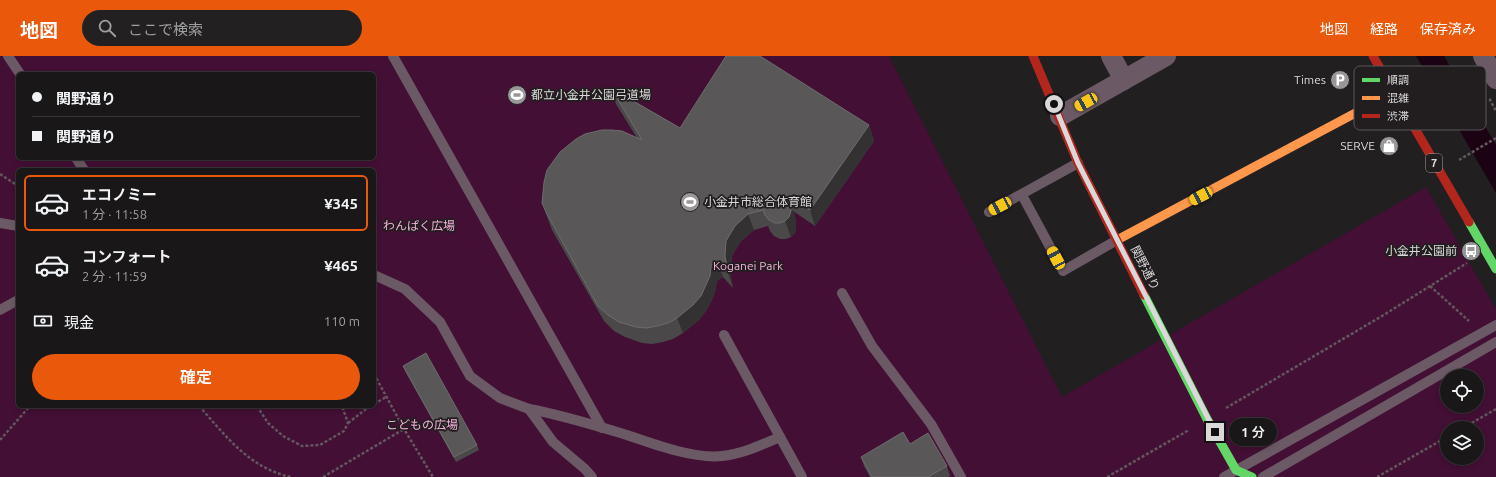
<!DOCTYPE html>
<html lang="ja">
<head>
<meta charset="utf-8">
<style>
	:root { --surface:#191718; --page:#222021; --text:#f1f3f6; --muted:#9f9fa2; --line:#373637; --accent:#ea580c }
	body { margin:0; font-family:Ubuntu,"Noto Sans JP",sans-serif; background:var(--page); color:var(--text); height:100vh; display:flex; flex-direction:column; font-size:15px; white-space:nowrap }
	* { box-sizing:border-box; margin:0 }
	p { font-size:13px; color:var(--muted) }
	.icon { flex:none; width:22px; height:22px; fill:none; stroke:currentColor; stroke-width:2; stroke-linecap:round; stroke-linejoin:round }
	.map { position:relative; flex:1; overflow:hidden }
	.sheet { position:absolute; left:16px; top:112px; width:360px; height:240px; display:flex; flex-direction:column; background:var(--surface); border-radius:6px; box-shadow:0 2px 6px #0003,0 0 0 1px var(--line) }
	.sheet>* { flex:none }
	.hud { position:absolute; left:16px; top:16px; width:360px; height:88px; border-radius:6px; box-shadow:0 2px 6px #0003,0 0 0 1px var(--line); display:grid; align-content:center; height:88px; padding:0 16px; background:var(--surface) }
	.buttons { position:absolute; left:1440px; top:313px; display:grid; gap:8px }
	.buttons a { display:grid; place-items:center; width:44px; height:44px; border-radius:50%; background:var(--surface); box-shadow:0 2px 6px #0003,0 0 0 1px var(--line); font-size:20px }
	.end { position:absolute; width:18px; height:18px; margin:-9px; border:5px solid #dad8d9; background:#111; box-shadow:0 0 0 2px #111 }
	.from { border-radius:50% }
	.bubble { position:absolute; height:28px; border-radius:14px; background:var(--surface); box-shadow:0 2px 6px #0003,0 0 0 1px var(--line); font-size:13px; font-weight:600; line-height:28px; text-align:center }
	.car { position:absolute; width:12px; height:24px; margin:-12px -6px; border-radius:5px; box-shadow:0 0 3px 1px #0007; background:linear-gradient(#f5c518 24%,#345 0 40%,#f5c518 0 76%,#345 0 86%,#f5c518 0) }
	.hud b { display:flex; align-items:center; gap:14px; height:38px; font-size:15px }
	.hud b+b { border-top:1px solid var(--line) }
	.hud i { width:10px; height:10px; background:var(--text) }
	ul { padding:7px 0 0; list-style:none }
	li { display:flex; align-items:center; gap:12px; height:56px; margin:0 8px 6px; padding:0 8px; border:2px solid transparent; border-radius:6px }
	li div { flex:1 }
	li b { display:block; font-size:15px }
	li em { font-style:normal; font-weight:600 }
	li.current { border-color:var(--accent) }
	li>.icon { width:36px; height:36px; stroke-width:1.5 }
	.pay { display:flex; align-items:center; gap:10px; height:44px; padding:0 16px; font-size:15px }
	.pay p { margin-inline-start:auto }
	.button { display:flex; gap:8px; margin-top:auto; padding:8px 16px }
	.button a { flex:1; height:46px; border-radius:24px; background:var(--accent); color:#fff; font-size:16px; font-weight:600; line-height:46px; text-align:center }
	header { display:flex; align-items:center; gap:24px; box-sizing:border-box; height:56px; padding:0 20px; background:var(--accent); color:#fff }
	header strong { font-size:19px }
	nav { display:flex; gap:22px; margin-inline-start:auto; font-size:14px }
	.search { width:280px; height:36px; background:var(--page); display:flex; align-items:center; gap:10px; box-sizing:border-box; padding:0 14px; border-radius:22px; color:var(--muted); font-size:15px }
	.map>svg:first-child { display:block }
	.green { fill:#430f35; fill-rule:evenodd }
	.water { fill:#1c0314 }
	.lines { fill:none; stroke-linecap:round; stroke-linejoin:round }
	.path { stroke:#62585e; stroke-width:2.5; stroke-dasharray:3 2; stroke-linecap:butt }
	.lane { stroke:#6b5a65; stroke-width:10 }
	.street { stroke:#6b5a65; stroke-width:20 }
	.fast { stroke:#63d668; stroke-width:9 }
	.slow { stroke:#ff974d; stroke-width:9 }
	.jam { stroke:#b3261e; stroke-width:9 }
	.wall { fill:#4a4849 }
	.shaded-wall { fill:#333132 }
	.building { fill:#595758; stroke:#6e6c6c }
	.route { stroke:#dad8d9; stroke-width:5 }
	.labels { text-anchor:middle; stroke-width:3.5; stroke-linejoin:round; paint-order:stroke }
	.shield { fill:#221e20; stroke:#a3a0a2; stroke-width:1 }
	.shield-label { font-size:11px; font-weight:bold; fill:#dad8d9 }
	.poi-label { font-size:12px; fill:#dad8d9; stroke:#221e20; text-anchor:end }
	.park-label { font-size:12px; fill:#f5b1dc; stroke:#221e20 }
	.street-label { font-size:12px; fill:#dad8d9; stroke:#221e20 }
	.key { fill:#221e20; stroke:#595658; stroke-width:1 }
	.key-label { font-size:11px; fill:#dad8d9 }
</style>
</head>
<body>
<header>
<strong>地図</strong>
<div class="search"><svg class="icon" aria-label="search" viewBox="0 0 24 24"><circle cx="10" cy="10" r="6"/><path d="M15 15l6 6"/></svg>ここで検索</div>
<nav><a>地図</a><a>経路</a><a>保存済み</a></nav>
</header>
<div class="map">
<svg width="1496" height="421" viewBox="0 0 1496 421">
	<rect width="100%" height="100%" fill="#211f20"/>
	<path class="green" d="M0,0H889L1062,341L1426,131L1496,253V421H0ZM18,18H374V102H18ZM18,114H374V350H18ZM1447,320H1477V350H1447ZM1447,372H1477V402H1447Z"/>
	<path class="water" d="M1416,0H1444L1496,89V137Z"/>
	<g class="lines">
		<g class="path">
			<path d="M1491,43L1490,44L1496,55"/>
			<path d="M1459,104L1496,82"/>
			<path d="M0,118L18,130"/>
			<path d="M1430,230L1469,265"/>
			<path d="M374,318L404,373L433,421"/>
			<path d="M374,348L386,341"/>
			<path d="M199,350C226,380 249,412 291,421"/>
			<path d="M257,350L268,367L283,380L302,390L320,389L344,375L348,367L342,350"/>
			<path d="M1226,352L1382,260L1467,207"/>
			<path d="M348,367L370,350"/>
			<path d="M1463,372L1496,353"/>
			<path d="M0,384L30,350"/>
			<path d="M323,421L404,373"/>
			<path d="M1107,421L1189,374"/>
			<path d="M1377,421L1447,381"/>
		</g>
		<g class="lane">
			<path d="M8,0L20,18"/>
			<path d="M393,0L602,372"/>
			<path d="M76,102L84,114"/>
			<path d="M1022,139L1063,215L1117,184"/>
			<path d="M989,156L1078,107"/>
			<path d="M0,167L18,170"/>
			<path d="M374,219L405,233L440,266L470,320L500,342L529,353L553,386L585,413L592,421"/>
			<path d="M842,237L872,290L931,368L961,421"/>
			<path d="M0,254L18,244"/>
			<path d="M724,279L802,421"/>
			<path d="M529,353C562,359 594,369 627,379C653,388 694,403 722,400C742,398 761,389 780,381"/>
			<path d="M1224,421L1496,269"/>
			<path d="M1263,421L1496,286"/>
		</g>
		<g class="street">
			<path d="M1111,0L1124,24"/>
			<path d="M1483,0L1496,23"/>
			<path d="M1060,60L1166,0"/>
		</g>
		<g class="fast">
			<path d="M1469,166L1496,213"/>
			<path d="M1144,239L1207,363L1236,414L1252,421"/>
		</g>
		<path class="slow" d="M1117,184L1393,37"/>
		<g class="jam">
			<path d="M1033,0L1078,107L1144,239"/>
			<path d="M1373,0L1469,166"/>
		</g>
	</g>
	<g class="wall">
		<path d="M611,32L680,72L869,69L874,85L815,170L793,155L796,164V170L795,177L791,181L786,183H780L774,180L770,175L768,170L754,174L741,185L732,200L730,215L733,232L723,221L717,225L715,236L711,246L706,255L699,264L683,277L673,283L663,286L652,288L642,287L625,281L614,275L604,265L552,174L542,147L637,82L616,48Z"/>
		<path d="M403,310L477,389L479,394L456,406L405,315Z"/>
		<path d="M910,388L947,410L950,420L948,421H870L864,410L861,401Z"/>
	</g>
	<g class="shaded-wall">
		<path d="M869,69L874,85L815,170L810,154Z"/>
		<path d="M787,139L796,164V170L795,177L791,181L785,165V141Z"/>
		<path d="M748,158L754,174L741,185L732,200L730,215L733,232L728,217L725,200L726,185L735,170Z"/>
		<path d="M717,205L723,221L717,225L715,236L711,246L706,255L699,264L683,277L677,262L711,210Z"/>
	</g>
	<g class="building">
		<path d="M726,0H760L869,69L810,154L787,139L785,141L791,149V155L789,161L785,165L780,167H775L769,164L765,159L763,154L748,158L735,170L726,185L725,200L728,217L717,205L711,210L710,220L705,231L701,240L693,249L677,262L668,267L657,270L646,272L636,271L619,266L608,259L598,250L547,158L542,147L544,126L547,114L560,96L576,83L585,78L602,74H612L622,75L642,84L611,32L680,72Z"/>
		<path d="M426,297L477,389L454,401L403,310Z"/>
		<path d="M903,376L910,388L928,377L947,410L928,421H872L861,401Z"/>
	</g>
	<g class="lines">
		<path class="route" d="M1054,48L1078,107L1215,376"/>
	</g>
	<defs>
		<g id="parking-disc" transform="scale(1)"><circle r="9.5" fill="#999798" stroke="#221e20"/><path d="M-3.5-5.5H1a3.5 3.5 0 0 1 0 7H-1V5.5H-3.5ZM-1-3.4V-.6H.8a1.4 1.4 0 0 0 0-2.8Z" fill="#fff"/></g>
		<g id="stadium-disc" transform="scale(1)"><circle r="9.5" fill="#999798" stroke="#221e20"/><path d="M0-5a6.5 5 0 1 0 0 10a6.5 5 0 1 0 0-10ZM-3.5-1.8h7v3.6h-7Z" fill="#fff"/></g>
		<g id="shop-disc" transform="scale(1)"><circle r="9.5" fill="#999798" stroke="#221e20"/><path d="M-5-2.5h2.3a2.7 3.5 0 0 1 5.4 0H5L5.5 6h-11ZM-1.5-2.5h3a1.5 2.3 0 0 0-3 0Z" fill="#fff"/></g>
		<g id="bus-disc" transform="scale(1)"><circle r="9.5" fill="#999798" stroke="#221e20"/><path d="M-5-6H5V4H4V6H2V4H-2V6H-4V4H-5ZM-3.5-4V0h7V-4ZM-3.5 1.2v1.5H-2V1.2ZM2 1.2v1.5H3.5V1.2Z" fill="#fff"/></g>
	</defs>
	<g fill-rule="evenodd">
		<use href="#parking-disc" x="1340" y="24"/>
		<use href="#stadium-disc" x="517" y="39"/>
		<use href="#shop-disc" x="1389" y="90"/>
		<use href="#stadium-disc" x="690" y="146"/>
		<use href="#bus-disc" x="1471" y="195"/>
	</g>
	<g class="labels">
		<rect class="shield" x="1426" y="98" width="16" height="18" rx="3"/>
		<g class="shield-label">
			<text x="1434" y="111">7</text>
		</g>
		<g class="poi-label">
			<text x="1326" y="28">Times</text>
			<text x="531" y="43" text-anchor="start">都立小金井公園弓道場</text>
			<text x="1375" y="94">SERVE</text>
			<text x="704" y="150" text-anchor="start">小金井市総合体育館</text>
			<text x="1457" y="199">小金井公園前</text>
		</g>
		<g class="park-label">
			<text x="419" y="174">わんぱく広場</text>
			<text x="748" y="214">Koganei Park</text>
			<text x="422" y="373">こどもの広場</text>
		</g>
		<g class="street-label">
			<text transform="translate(1145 212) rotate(63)" y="4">関野通り</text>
		</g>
	</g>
	<rect x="1354" y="10" width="132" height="64" rx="6" class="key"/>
	<rect x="1362" y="22" width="18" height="4" fill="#63d668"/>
	<rect x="1362" y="40" width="18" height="4" fill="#ff974d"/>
	<rect x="1362" y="58" width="18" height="4" fill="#b3261e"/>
	<g class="key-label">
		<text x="1387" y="28">順調</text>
		<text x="1387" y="46">混雑</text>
		<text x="1387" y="64">渋滞</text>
	</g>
</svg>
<div class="buttons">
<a><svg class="icon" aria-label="locate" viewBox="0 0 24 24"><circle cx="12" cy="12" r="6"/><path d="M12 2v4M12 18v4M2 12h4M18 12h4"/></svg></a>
<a><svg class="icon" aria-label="layers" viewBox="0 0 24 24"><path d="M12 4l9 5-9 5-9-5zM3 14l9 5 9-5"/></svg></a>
</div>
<i class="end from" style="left:1054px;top:48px"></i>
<i class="end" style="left:1215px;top:376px"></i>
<div class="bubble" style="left:1229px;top:362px;width:48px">1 分</div>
<i class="car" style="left:1086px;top:46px;rotate:241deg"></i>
<i class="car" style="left:1201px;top:140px;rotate:242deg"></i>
<i class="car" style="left:1000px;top:150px;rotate:242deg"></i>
<i class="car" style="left:1056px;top:202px;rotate:332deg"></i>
<div class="hud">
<b><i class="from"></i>関野通り</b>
<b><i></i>関野通り</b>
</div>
<section class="sheet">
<ul>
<li class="current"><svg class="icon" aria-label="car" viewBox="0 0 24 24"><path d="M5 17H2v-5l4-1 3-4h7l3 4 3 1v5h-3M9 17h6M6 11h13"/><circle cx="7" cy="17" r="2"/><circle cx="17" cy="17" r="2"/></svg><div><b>エコノミー</b><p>1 分 · 11:58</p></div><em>¥345</em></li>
<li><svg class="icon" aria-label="car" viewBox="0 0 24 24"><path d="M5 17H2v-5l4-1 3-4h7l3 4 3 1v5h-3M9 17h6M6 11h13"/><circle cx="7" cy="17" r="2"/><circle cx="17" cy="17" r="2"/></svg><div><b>コンフォート</b><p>2 分 · 11:59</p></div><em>¥465</em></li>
</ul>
<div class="pay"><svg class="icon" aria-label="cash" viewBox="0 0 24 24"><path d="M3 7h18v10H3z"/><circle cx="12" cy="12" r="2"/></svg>現金<p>110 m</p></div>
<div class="button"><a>確定</a></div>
</section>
</div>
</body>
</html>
